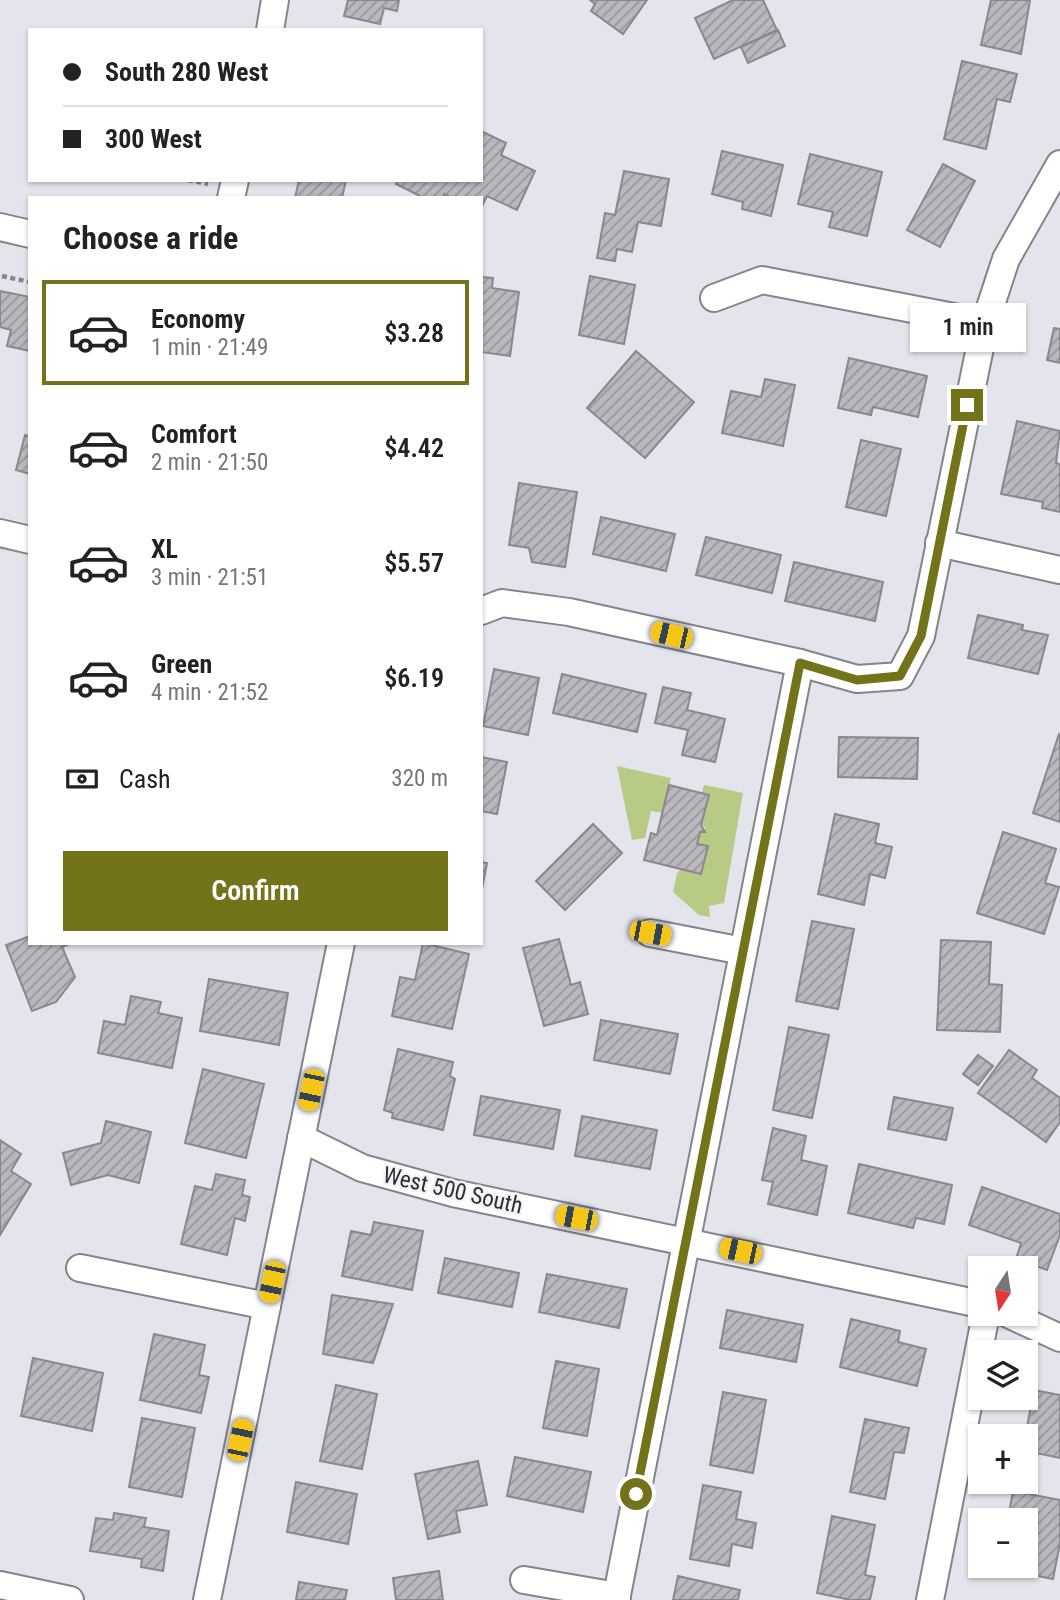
<!DOCTYPE html>
<html lang="en">
<head>
<meta charset="utf-8">
<style>
	:root { --surface:#fff; --page:#f6f6f6; --text:#222; --muted:#767676; --line:#e0e0e0; --accent:#73741a }
	body { margin:0; font-family:"Roboto Condensed",sans-serif; background:var(--page); color:var(--text); height:100vh; display:flex; flex-direction:column; font-size:26px; white-space:nowrap }
	* { box-sizing:border-box; margin:0 }
	p { font-size:23px; color:var(--muted) }
	.icon { flex:none; width:38px; height:38px; fill:none; stroke:currentColor; stroke-width:2; stroke-linecap:round; stroke-linejoin:round }
	.map { position:relative; flex:1; overflow:hidden }
	.side { position:absolute; left:28px; top:196px; width:455px; height:749px; display:flex; flex-direction:column; background:var(--surface); border-radius:0px; box-shadow:0 2px 5px #0004 }
	.side>* { flex:none }
	.guide { position:absolute; left:28px; top:28px; width:455px; height:154px; border-radius:0px; box-shadow:0 2px 5px #0004; display:grid; align-content:center; height:154px; padding:0 35px; background:var(--surface) }
	.needle { width:46px; rotate:192deg }
	.controls { position:absolute; left:968px; top:1256px; display:grid; gap:14px }
	.controls a { display:grid; place-items:center; width:70px; height:70px; border-radius:0px; background:var(--surface); box-shadow:0 2px 5px #0004; font-size:35px }
	.end { position:absolute; width:32px; height:32px; margin:-16px; border:9px solid #73741a; background:#fff; box-shadow:0 0 0 4px #fff }
	.from { border-radius:50% }
	.bubble { position:absolute; height:49px; border-radius:0px; background:var(--surface); box-shadow:0 2px 5px #0004; font-size:23px; font-weight:600; line-height:49px; text-align:center }
	.car { position:absolute; width:21px; height:42px; margin:-21px -10px; border-radius:9px; box-shadow:0 0 5px 2px #0007; background:linear-gradient(#f5c518 24%,#345 0 40%,#f5c518 0 76%,#345 0 86%,#f5c518 0) }
	.guide b { display:flex; align-items:center; gap:24px; height:66px; font-size:26px }
	.guide b+b { border-top:2px solid var(--line) }
	.guide i { width:18px; height:18px; background:var(--text) }
	ul { padding:0; list-style:none }
	li { display:flex; align-items:center; gap:21px; height:105px; margin:0 14px 10px; padding:0 21px; border:4px solid transparent; border-radius:0px }
	li div { flex:1 }
	li b { display:block; font-size:26px }
	li em { font-style:normal; font-weight:600 }
	li.current { border-color:var(--accent) }
	li>.icon { width:63px; height:63px; stroke-width:1.5 }
	h2 { padding:0 35px; font-size:32px; line-height:84px }
	.pay { display:flex; align-items:center; gap:18px; height:77px; padding:0 35px; font-size:26px }
	.pay p { margin-inline-start:auto }
	.primary-button { display:flex; gap:14px; margin-top:auto; padding:14px 35px }
	.primary-button a { flex:1; height:80px; border-radius:0px; background:var(--accent); color:#fff; font-size:28px; font-weight:600; line-height:80px; text-align:center }
	.map>svg:first-child { display:block }
	.green { fill:#b7cb85 }
	.building { fill:url(#building-hatch); stroke:#8a878e; stroke-width:2 }
	.lines { fill:none; stroke-linecap:round; stroke-linejoin:round }
	.minor-casing { stroke:#84858b; stroke-width:30 }
	.path { stroke:#85858a; stroke-width:4.5; stroke-dasharray:5 3.5; stroke-linecap:butt }
	.minor { stroke:#fff; stroke-width:26 }
	.route { stroke:#73741a; stroke-width:9 }
	.labels { text-anchor:middle; stroke-width:5; stroke-linejoin:round; paint-order:stroke }
	.street-label { font-size:23px; fill:#2d2d30; stroke:#f2f2f9 }
</style>
</head>
<body>
<div class="map">
<svg width="1060" height="1600" viewBox="0 0 1060 1600">
	<defs>
		<pattern id="building-hatch" width="6" height="6" patternUnits="userSpaceOnUse" patternTransform="scale(1.75)"><rect width="6" height="6" fill="#bab7be"/><path d="M-1 1l2-2M0 6l6-6M5 7l2-2" fill="none" stroke="#98959b"/></pattern>
	</defs>
	<rect width="100%" height="100%" fill="#e4e5ec"/>
	<g class="green">
		<path d="M617,766L671,778L663,813L651,811L645,838L632,840Z"/>
		<path d="M704,785L743,793L724,903L709,906L710,917L699,915L673,892L677,873L707,846L697,844L700,832L706,828L701,825L709,795L702,793Z"/>
	</g>
	<g class="building">
		<path d="M348,0H399L397,11L384,8L380,24L344,16Z"/>
		<path d="M590,0H647L623,34L591,11L595,4Z"/>
		<path d="M733,0H763L777,30L714,59L695,18Z"/>
		<path d="M991,0H1030L1021,54L981,45Z"/>
		<path d="M778,30L785,46L748,63L741,47Z"/>
		<path d="M962,61L1017,74L1010,102L997,99L986,149L944,139Z"/>
		<path d="M481,131L506,143L501,155L535,171L517,210L487,196L481,208V198H452L444,194L443,198H424L396,184L398,180H481Z"/>
		<path d="M722,151L783,165L771,216L742,209L743,202L712,194Z"/>
		<path d="M810,154L882,172L867,236L829,227L833,212L798,204Z"/>
		<path d="M943,164L975,181L940,247L907,230Z"/>
		<path d="M624,171L669,179L661,226L638,222L632,252L617,249L615,261L597,258L605,213L615,215Z"/>
		<path d="M299,180H346L342,198H295Z"/>
		<path d="M590,276L635,285L624,344L579,335Z"/>
		<path d="M481,277L493,278L492,288L519,292L510,356L481,352Z"/>
		<path d="M0,291L30,297V351L7,346L11,330L0,327Z"/>
		<path d="M1054,328L1060,329V363L1047,360Z"/>
		<path d="M636,351L694,402L645,458L587,408Z"/>
		<path d="M849,358L927,376L918,417L873,407L871,415L838,408Z"/>
		<path d="M765,379L795,385L783,446L722,433L731,391L761,397Z"/>
		<path d="M1017,421L1060,431L1056,463L1060,464V512L1042,508L1043,502L1001,494Z"/>
		<path d="M25,435L30,437V474L16,470Z"/>
		<path d="M861,440L901,449L886,516L846,507Z"/>
		<path d="M519,483L577,492L565,567L532,562L529,548L509,545Z"/>
		<path d="M601,517L675,534L666,571L593,554Z"/>
		<path d="M706,537L781,555L772,593L696,575Z"/>
		<path d="M794,562L883,582L875,621L785,601Z"/>
		<path d="M978,615L1023,625L1022,630L1048,635L1038,674L968,658Z"/>
		<path d="M494,669L539,678L528,735L483,726Z"/>
		<path d="M562,674L646,694L637,732L553,713Z"/>
		<path d="M663,687L691,693L687,710L725,719L715,762L682,755L688,730L655,723Z"/>
		<path d="M1059,734L1060,735V822L1033,813Z"/>
		<path d="M839,737L918,738L917,779L838,777Z"/>
		<path d="M481,757L507,762L497,814L481,811Z"/>
		<path d="M669,785L709,795L701,825L705,832H700L697,844L708,846L701,874L644,860L651,833L657,835Z"/>
		<path d="M835,814L879,824L875,843L892,847L885,878L870,874L864,905L818,894Z"/>
		<path d="M593,824L622,853L565,910L536,881Z"/>
		<path d="M1003,832L1056,849L1045,883L1059,887L1044,934L977,913Z"/>
		<path d="M481,862L487,863L481,894Z"/>
		<path d="M812,921L854,929L838,1009L796,1001Z"/>
		<path d="M30,936V943H71L62,947L75,977L56,1002L32,1011L6,945Z"/>
		<path d="M559,939L571,985L580,982L588,1014L544,1026L523,948Z"/>
		<path d="M941,940L991,942L989,984L1002,985L1000,1032L937,1030Z"/>
		<path d="M423,943L469,954L452,1029L392,1016L400,977L415,980Z"/>
		<path d="M209,979L288,993L279,1045L200,1031Z"/>
		<path d="M131,996L161,1002L158,1013L182,1018L172,1068L98,1053L104,1021L125,1025Z"/>
		<path d="M601,1020L678,1034L670,1074L594,1060Z"/>
		<path d="M789,1027L829,1035L812,1118L773,1110Z"/>
		<path d="M398,1049L453,1062L450,1076L455,1079L443,1130L392,1118L393,1113L384,1110Z"/>
		<path d="M1009,1050L1037,1070L1032,1078L1060,1098V1122L1046,1142L978,1093Z"/>
		<path d="M978,1055L993,1066L978,1085L963,1074Z"/>
		<path d="M203,1069L264,1084L246,1158L185,1143Z"/>
		<path d="M481,1096L560,1110L553,1149L474,1135Z"/>
		<path d="M894,1097L953,1108L946,1140L888,1129Z"/>
		<path d="M582,1116L657,1130L650,1169L575,1156Z"/>
		<path d="M106,1121L151,1132L139,1183L108,1175L71,1185L63,1153L101,1143Z"/>
		<path d="M773,1128L806,1136L801,1160L827,1166L817,1215L768,1204L773,1182L762,1180Z"/>
		<path d="M0,1140L21,1154L11,1171L31,1184L0,1235Z"/>
		<path d="M859,1164L952,1185L944,1224L916,1218L913,1228L848,1213Z"/>
		<path d="M216,1174L245,1180L242,1195L250,1197L245,1221L235,1218L227,1255L181,1244L195,1186L212,1190Z"/>
		<path d="M982,1187L1060,1214V1235L1047,1270L1016,1259L1021,1243L969,1225Z"/>
		<path d="M374,1222L423,1231L412,1290L342,1276L351,1231L371,1235Z"/>
		<path d="M445,1258L519,1273L512,1307L438,1293Z"/>
		<path d="M547,1274L627,1289L619,1328L539,1312Z"/>
		<path d="M332,1295L393,1304L373,1363L323,1354Z"/>
		<path d="M727,1310L803,1325L796,1362L720,1348Z"/>
		<path d="M851,1319L900,1331L898,1342L926,1349L917,1386L840,1367Z"/>
		<path d="M154,1334L205,1345L199,1375L209,1377L201,1413L140,1400Z"/>
		<path d="M33,1358L103,1373L92,1431L21,1416Z"/>
		<path d="M556,1361L599,1369L587,1436L543,1428Z"/>
		<path d="M336,1385L377,1394L362,1469L320,1461Z"/>
		<path d="M1034,1390L1060,1395V1458L1026,1451L1025,1437Z"/>
		<path d="M723,1392L766,1400L753,1473L710,1465Z"/>
		<path d="M142,1418L195,1428L182,1497L129,1487Z"/>
		<path d="M865,1419L909,1428L904,1453L894,1452L885,1499L850,1492Z"/>
		<path d="M515,1457L591,1472L583,1512L507,1496Z"/>
		<path d="M478,1461L487,1505L456,1511L460,1532L428,1539L415,1474Z"/>
		<path d="M296,1482L357,1494L348,1544L287,1532Z"/>
		<path d="M703,1485L741,1492L736,1519L756,1523L752,1548L732,1544L729,1566L690,1559Z"/>
		<path d="M1013,1491L1060,1500V1543L1053,1579L1012,1571L1013,1566H1026V1521L1008,1518Z"/>
		<path d="M114,1513L146,1518L144,1527L169,1531L163,1571L141,1567L142,1559L90,1551L96,1518L113,1520Z"/>
		<path d="M832,1516L875,1525L865,1575L875,1577L870,1600H851L817,1593Z"/>
		<path d="M439,1571L443,1600H396L393,1578Z"/>
		<path d="M678,1576L740,1590L738,1600H673Z"/>
		<path d="M299,1582L347,1590L345,1600H296Z"/>
	</g>
	<g class="lines">
		<g class="minor-casing">
			<g id="minor">
				<path d="M270,30L275,0"/>
				<path d="M231,198L235,180"/>
				<path d="M0,227L30,234"/>
				<path d="M714,298L762,280L985,323"/>
				<path d="M0,533L30,540"/>
				<path d="M939,543L1060,570"/>
				<path d="M481,611L502,603L569,612L800,663L857,679L900,676L921,636L985,323L1006,259L1060,164"/>
				<path d="M650,933L743,951"/>
				<path d="M301,1138L362,1168L453,1193L980,1304"/>
				<path d="M80,1268L267,1306"/>
				<path d="M1008,1314L1060,1338"/>
				<path d="M524,1580L617,1596"/>
				<path d="M0,1585L70,1600"/>
				<path d="M207,1600L341,943"/>
				<path d="M616,1600L800,663"/>
				<path d="M930,1600L986,1314"/>
			</g>
		</g>
		<g class="path">
			<path d="M188,180L208,184"/>
			<path d="M2,276L30,282"/>
		</g>
		<use href="#minor" class="minor"/>
	</g>
	<g class="lines">
		<path class="route" d="M636,1494L800,663L857,680L900,676L921,636L967,405"/>
	</g>
	<g class="labels">
		<g class="street-label">
			<text transform="translate(453 1190) rotate(13)" y="8">West 500 South</text>
		</g>
	</g>
</svg>
<div class="controls">
<a><svg class="needle" viewBox="-14 -14 28 28"><path d="M0-13l5 13h-10z" fill="#e53935"/><path d="M0 13l5-13h-10z" fill="#767676"/></svg></a>
<a><svg class="icon" aria-label="layers" viewBox="0 0 24 24"><path d="M12 4l9 5-9 5-9-5zM3 14l9 5 9-5"/></svg></a>
<a>+</a>
<a>−</a>
</div>
<i class="end from" style="left:636px;top:1494px"></i>
<i class="end" style="left:967px;top:405px"></i>
<div class="bubble" style="left:910px;top:303px;width:116px">1 min</div>
<i class="car" style="left:671px;top:635px;rotate:283deg"></i>
<i class="car" style="left:650px;top:933px;rotate:101deg"></i>
<i class="car" style="left:311px;top:1090px;rotate:192deg"></i>
<i class="car" style="left:576px;top:1218px;rotate:281deg"></i>
<i class="car" style="left:740px;top:1251px;rotate:282deg"></i>
<i class="car" style="left:272px;top:1282px;rotate:192deg"></i>
<i class="car" style="left:240px;top:1440px;rotate:12deg"></i>
<div class="guide">
<b><i class="from"></i>South 280 West</b>
<b><i></i>300 West</b>
</div>
<section class="side">
<h2>Choose a ride</h2>
<ul>
<li class="current"><svg class="icon" aria-label="car" viewBox="0 0 24 24"><path d="M5 17H2v-5l4-1 3-4h7l3 4 3 1v5h-3M9 17h6M6 11h13"/><circle cx="7" cy="17" r="2"/><circle cx="17" cy="17" r="2"/></svg><div><b>Economy</b><p>1 min · 21:49</p></div><em>$3.28</em></li>
<li><svg class="icon" aria-label="car" viewBox="0 0 24 24"><path d="M5 17H2v-5l4-1 3-4h7l3 4 3 1v5h-3M9 17h6M6 11h13"/><circle cx="7" cy="17" r="2"/><circle cx="17" cy="17" r="2"/></svg><div><b>Comfort</b><p>2 min · 21:50</p></div><em>$4.42</em></li>
<li><svg class="icon" aria-label="car" viewBox="0 0 24 24"><path d="M5 17H2v-5l4-1 3-4h7l3 4 3 1v5h-3M9 17h6M6 11h13"/><circle cx="7" cy="17" r="2"/><circle cx="17" cy="17" r="2"/></svg><div><b>XL</b><p>3 min · 21:51</p></div><em>$5.57</em></li>
<li><svg class="icon" aria-label="car" viewBox="0 0 24 24"><path d="M5 17H2v-5l4-1 3-4h7l3 4 3 1v5h-3M9 17h6M6 11h13"/><circle cx="7" cy="17" r="2"/><circle cx="17" cy="17" r="2"/></svg><div><b>Green</b><p>4 min · 21:52</p></div><em>$6.19</em></li>
</ul>
<div class="pay"><svg class="icon" aria-label="cash" viewBox="0 0 24 24"><path d="M3 7h18v10H3z"/><circle cx="12" cy="12" r="2"/></svg>Cash<p>320 m</p></div>
<div class="primary-button"><a>Confirm</a></div>
</section>
</div>
</body>
</html>
